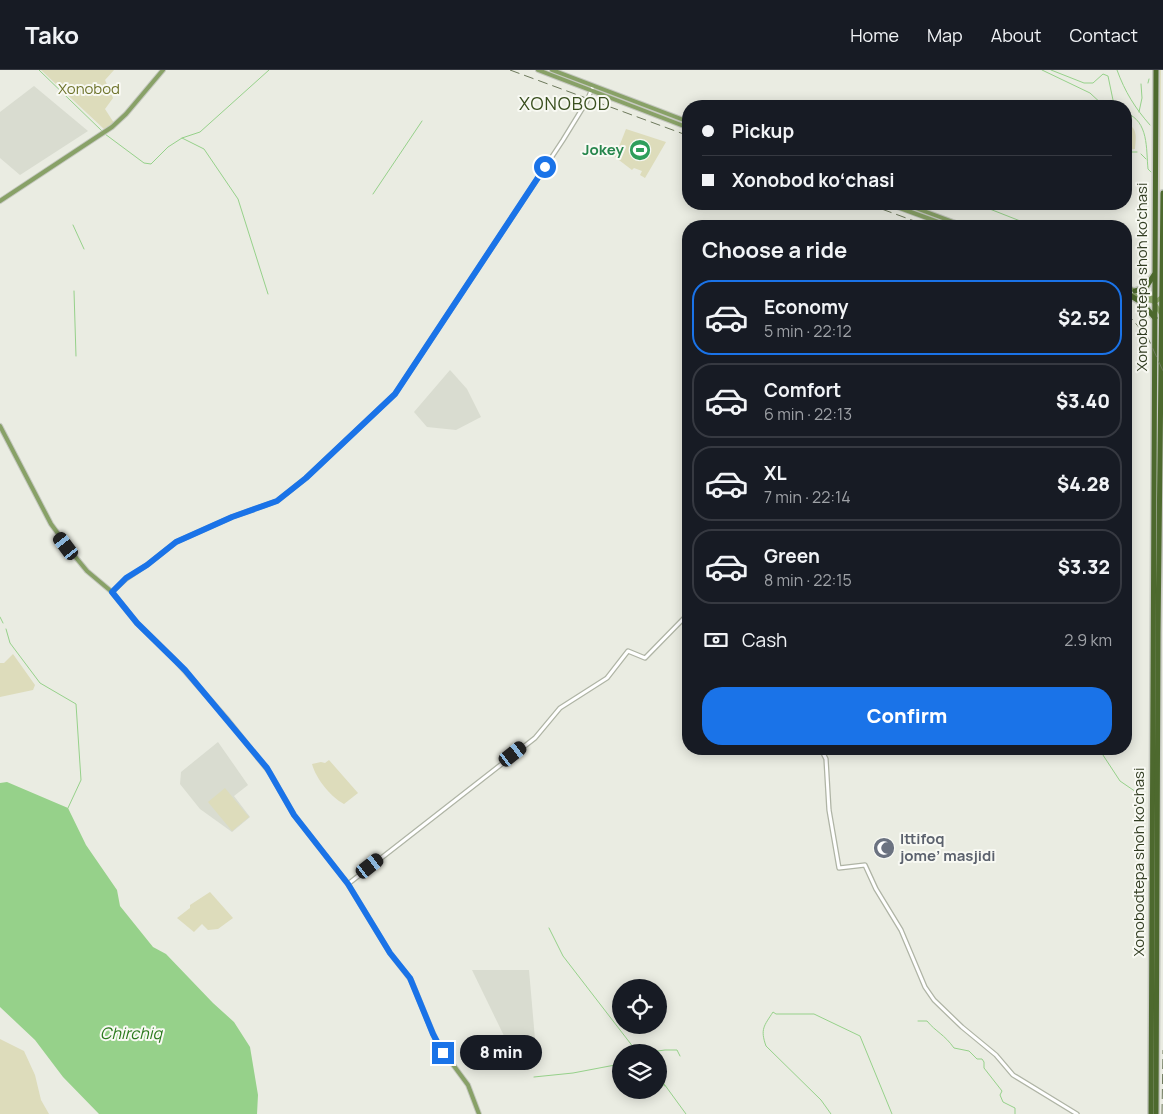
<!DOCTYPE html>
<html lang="en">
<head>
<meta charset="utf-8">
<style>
	:root { --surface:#171b24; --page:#242831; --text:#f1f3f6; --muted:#9ea1a6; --line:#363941; --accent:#1a73e8 }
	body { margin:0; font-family:Manrope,sans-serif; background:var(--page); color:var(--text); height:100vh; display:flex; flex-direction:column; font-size:19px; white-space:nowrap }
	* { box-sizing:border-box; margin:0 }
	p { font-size:16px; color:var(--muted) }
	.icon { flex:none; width:28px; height:28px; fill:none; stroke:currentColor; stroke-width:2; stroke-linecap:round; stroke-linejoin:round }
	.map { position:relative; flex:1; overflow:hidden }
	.sheet { position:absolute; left:682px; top:150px; width:450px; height:535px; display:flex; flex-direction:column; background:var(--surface); border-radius:20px; box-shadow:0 2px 12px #0003 }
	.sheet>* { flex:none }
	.top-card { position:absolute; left:682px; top:30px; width:450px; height:110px; border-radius:20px; box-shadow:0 2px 12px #0003; display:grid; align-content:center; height:110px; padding:0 20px; background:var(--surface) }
	.fabs { position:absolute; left:612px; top:909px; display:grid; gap:10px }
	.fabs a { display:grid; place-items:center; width:55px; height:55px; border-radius:50%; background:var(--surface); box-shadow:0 2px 12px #0003; font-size:25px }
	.end { position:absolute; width:22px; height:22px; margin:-11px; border:6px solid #1a73e8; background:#fff; box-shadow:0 0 0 2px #fff }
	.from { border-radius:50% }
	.bubble { position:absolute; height:35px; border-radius:18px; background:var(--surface); box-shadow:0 2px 12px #0003; font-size:16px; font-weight:800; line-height:35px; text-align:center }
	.car { position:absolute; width:15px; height:30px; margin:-15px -8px; border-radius:6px; box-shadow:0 0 4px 1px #0007; background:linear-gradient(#222 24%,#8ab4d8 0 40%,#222 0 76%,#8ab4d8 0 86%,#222 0) }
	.top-card b { display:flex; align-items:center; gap:18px; height:48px; font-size:19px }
	.top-card b+b { border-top:1px solid var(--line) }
	.top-card i { width:12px; height:12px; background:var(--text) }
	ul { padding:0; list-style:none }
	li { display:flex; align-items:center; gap:15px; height:75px; margin:0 10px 8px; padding:0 10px; border:2px solid var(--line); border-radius:20px }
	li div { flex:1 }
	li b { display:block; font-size:19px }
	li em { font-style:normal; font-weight:800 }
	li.selected { border-color:var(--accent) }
	li>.icon { width:45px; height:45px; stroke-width:1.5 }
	h2 { padding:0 20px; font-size:22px; line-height:60px }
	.pay { display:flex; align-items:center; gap:12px; height:55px; padding:0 20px; font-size:19px }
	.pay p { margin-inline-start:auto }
	.action { display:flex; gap:10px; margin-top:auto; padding:10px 20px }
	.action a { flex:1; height:58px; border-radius:20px; background:var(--accent); color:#fff; font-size:20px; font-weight:800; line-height:58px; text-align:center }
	header { display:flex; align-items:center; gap:30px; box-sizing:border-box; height:70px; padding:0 25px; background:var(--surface); border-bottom:1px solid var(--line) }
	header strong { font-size:24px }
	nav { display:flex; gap:28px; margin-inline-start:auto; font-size:18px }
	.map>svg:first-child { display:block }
	.built { fill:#d9dcd0 }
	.green { fill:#dddcbb }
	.water { fill:#96d18a }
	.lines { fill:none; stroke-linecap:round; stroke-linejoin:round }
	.stream { stroke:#96d18a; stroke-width:1 }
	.minor-casing { stroke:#afb4a5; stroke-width:5.5 }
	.major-casing { stroke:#c6c9c1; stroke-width:6 }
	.highway-casing { stroke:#c6c9c1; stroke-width:8 }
	.minor { stroke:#fff; stroke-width:3 }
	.major { stroke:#88a167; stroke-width:4 }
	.highway { stroke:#4d692e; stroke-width:5 }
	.rail { stroke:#6d795c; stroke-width:1; stroke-dasharray:10 5; stroke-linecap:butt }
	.route { stroke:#1a73e8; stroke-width:6 }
	.labels { text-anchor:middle; stroke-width:4; stroke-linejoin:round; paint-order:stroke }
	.park-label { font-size:15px; fill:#6f742c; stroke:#f8f9f3 }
	.leisure-label { font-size:15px; font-weight:bold; fill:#27864d; stroke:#f8f9f3; text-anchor:end }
	.street-label { font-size:15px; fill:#323d22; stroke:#f8f9f3 }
	.worship-label { font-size:15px; font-weight:bold; fill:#5b616d; stroke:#f8f9f3; text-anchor:start }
	.water-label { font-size:16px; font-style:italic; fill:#2a791c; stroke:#f8f9f3 }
	.quarter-label { font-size:18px; letter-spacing:1px; fill:#394f1e; stroke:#f8f9f3 }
</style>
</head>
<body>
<header>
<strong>Tako</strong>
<nav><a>Home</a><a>Map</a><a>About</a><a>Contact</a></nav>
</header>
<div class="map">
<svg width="1163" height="1044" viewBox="0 0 1163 1044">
	<rect width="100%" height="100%" fill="#eaece2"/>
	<g class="built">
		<path d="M34,16L88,61L20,105L0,88V42Z"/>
		<path d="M450,300L467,319L481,347L456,360L427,357L414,342Z"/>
		<path d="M218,672L248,715L234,726L250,747L232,762L200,739L180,714L181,702Z"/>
		<path d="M472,900H529L535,969L506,970Z"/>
	</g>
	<g class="green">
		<path d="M41,0H114L105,10L113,28L105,39L114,53L104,59Z"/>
		<path d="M1159,0H1161L1160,142H1159Z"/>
		<path d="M1126,53C1138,58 1136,67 1135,79L1126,80Z"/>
		<path d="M626,59L666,72L645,108L640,105L642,101L634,98L632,100L615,87Z"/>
		<path d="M13,584L35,615L33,620L0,627V593H4Z"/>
		<path d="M329,690L358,723L344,734C331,727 316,709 312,694L321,692L325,693Z"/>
		<path d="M225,718L249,747L232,761L208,732Z"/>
		<path d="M210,822L233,848L218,859L208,860L202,854L194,862L177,848L190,838V835Z"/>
		<path d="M0,969L24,981L35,1005L41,1030L49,1044H0Z"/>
	</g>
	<path class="water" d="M7,712L68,738L86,775L117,820L120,836L153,877L166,884L213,933L234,952L250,977L258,1025L257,1044H99L63,1007L35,970L0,937V713Z"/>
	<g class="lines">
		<g class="stream">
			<path d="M39,0L102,61"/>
			<path d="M1042,0L1090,23L1104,36"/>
			<path d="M1051,0L1084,13H1093L1103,4L1108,6L1113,30L1118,36"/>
			<path d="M1117,0C1125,22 1135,38 1150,55"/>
			<path d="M1148,13L1149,9"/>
			<path d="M1139,42L1142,28L1141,14"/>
			<path d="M1126,43C1149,51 1146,79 1148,99L1151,102"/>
			<path d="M105,64L144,93L151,94L168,77L182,68L204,79L238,129L268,224"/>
			<path d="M182,68L200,62L269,0"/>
			<path d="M1126,82H1137"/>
			<path d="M1141,84L1146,89"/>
			<path d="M373,124L422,51"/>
			<path d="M977,134L1033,156"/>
			<path d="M73,155L84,179"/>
			<path d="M74,221L76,286"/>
			<path d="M0,547L3,553"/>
			<path d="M6,559L10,573L40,613L76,634L81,710L68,738"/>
			<path d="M1099,679L1120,711L1139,724"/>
			<path d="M549,858L563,886L637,982"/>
			<path d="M918,951H927C936,962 944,964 954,978L969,981L977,989H982L984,992V998L1002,1021L1000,1025L1003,1032L1015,1038V1044"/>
			<path d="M650,982L665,980H677L680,986"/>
			<path d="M534,1007L573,1003L615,995L621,997"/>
			<path d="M659,1007L686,1044"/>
			<path d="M659,1012L665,1016"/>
			<path d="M831,1044L821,1030L766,976C760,959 764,956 773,942L776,944H814L860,966L892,1044"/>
		</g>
		<g class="minor-casing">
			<g id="minor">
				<path d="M112,522L126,509L147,495L176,472L232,447L277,431L306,408L395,324L563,70L587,31L593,16"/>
				<path d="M821,679L826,689L829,740L839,798L865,795L876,819L901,860L925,917L934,930L962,957L996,985L1013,1005L1077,1044"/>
				<path d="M348,814L535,668L560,638L607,608L628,581L645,588L689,543"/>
			</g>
		</g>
		<g class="major-casing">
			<g id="major">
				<path d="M538,0L689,58"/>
				<path d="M552,0L689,52"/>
				<path d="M0,131L112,57L126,44L163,0"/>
				<path d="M889,134L949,156"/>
				<path d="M905,134L964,156"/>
				<path d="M1126,217L1151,227L1161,244"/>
				<path d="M1133,225L1155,232L1162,227"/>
				<path d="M0,356L51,454L73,484L87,501L112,522L137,553L175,590L228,650L270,703L294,745L348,814L390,883L411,910L437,973L468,1015L479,1044"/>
			</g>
		</g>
		<g class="highway-casing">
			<g id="highway">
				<path d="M1135,221L1146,217L1154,205"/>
				<path d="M1126,223L1141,232L1155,248"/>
				<path d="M1151,1044L1156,0"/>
				<path d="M1156,1044L1158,563L1163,123"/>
			</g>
		</g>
		<use href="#minor" class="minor"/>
		<use href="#major" class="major"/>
		<use href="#highway" class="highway"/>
		<g class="rail">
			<path d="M510,0L689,66"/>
			<path d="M868,134L928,156"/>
			<path d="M1126,242L1148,268L1163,301"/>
			<path d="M1162,1044L1163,980"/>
		</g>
	</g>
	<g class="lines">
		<path class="route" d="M443,983L433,964L410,908L390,883L348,814L294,745L267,698L185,600L137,553L112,522L126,508L147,495L176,472L232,447L277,431L306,408L395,324L545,97"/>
	</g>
	<defs>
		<g id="stadium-disc" transform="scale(1.125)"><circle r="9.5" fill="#2e9e5b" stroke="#f8f9f3"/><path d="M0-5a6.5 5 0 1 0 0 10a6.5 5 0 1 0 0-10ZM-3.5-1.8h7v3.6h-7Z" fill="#fff"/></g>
		<g id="mosque-disc" transform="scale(1.125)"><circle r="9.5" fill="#6b7280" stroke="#f8f9f3"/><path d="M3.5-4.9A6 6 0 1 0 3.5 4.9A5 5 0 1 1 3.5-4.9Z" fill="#fff"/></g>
	</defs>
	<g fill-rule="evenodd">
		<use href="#stadium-disc" x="640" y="80"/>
		<use href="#mosque-disc" x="884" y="778"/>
	</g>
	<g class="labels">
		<g class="park-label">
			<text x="89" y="24">Xonobod</text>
		</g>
		<g class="leisure-label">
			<text x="624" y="85">Jokey</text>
		</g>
		<g class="street-label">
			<text transform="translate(1142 207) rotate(-90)" y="5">Xonobodtepa shoh ko'chasi</text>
			<text transform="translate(1139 792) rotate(-90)" y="5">Xonobodtepa shoh ko'chasi</text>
		</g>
		<g class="worship-label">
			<text x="900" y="774">Ittifoq<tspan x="900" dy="17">jome’ masjidi</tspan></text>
		</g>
		<g class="water-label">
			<text x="131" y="969">Chirchiq</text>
		</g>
		<g class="quarter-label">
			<text x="565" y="40">XONOBOD</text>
		</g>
	</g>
</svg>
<div class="fabs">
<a><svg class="icon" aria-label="locate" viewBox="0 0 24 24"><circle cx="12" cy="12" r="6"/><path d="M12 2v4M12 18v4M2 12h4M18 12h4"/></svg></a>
<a><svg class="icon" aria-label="layers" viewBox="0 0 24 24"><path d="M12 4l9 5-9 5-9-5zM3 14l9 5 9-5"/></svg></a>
</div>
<i class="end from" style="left:545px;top:97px"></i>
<i class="end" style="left:443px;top:983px"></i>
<div class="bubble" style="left:460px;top:965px;width:82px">8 min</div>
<i class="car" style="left:66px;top:476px;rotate:323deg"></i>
<i class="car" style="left:513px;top:684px;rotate:52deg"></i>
<i class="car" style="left:370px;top:796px;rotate:52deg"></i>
<div class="top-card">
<b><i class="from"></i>Pickup</b>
<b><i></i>Xonobod koʻchasi</b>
</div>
<section class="sheet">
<h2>Choose a ride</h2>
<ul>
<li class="selected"><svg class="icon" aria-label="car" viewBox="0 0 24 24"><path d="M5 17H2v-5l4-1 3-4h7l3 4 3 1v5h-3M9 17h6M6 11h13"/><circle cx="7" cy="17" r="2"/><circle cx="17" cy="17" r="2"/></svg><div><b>Economy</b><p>5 min · 22:12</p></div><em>$2.52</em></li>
<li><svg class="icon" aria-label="car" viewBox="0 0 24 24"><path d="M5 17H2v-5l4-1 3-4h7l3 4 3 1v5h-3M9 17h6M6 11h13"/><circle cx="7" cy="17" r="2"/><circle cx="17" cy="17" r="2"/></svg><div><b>Comfort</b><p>6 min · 22:13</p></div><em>$3.40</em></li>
<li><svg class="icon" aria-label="car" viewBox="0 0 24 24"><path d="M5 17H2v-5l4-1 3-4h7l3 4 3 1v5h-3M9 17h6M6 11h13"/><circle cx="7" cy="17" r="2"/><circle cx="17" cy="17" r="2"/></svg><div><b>XL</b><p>7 min · 22:14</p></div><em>$4.28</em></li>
<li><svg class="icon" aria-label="car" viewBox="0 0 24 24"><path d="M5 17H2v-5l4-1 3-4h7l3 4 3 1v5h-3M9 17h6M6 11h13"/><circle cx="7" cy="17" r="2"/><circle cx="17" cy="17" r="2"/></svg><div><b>Green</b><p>8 min · 22:15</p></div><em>$3.32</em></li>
</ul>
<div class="pay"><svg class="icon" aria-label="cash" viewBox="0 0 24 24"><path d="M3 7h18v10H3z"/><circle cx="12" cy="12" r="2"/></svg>Cash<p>2.9 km</p></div>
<div class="action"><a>Confirm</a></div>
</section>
</div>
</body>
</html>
